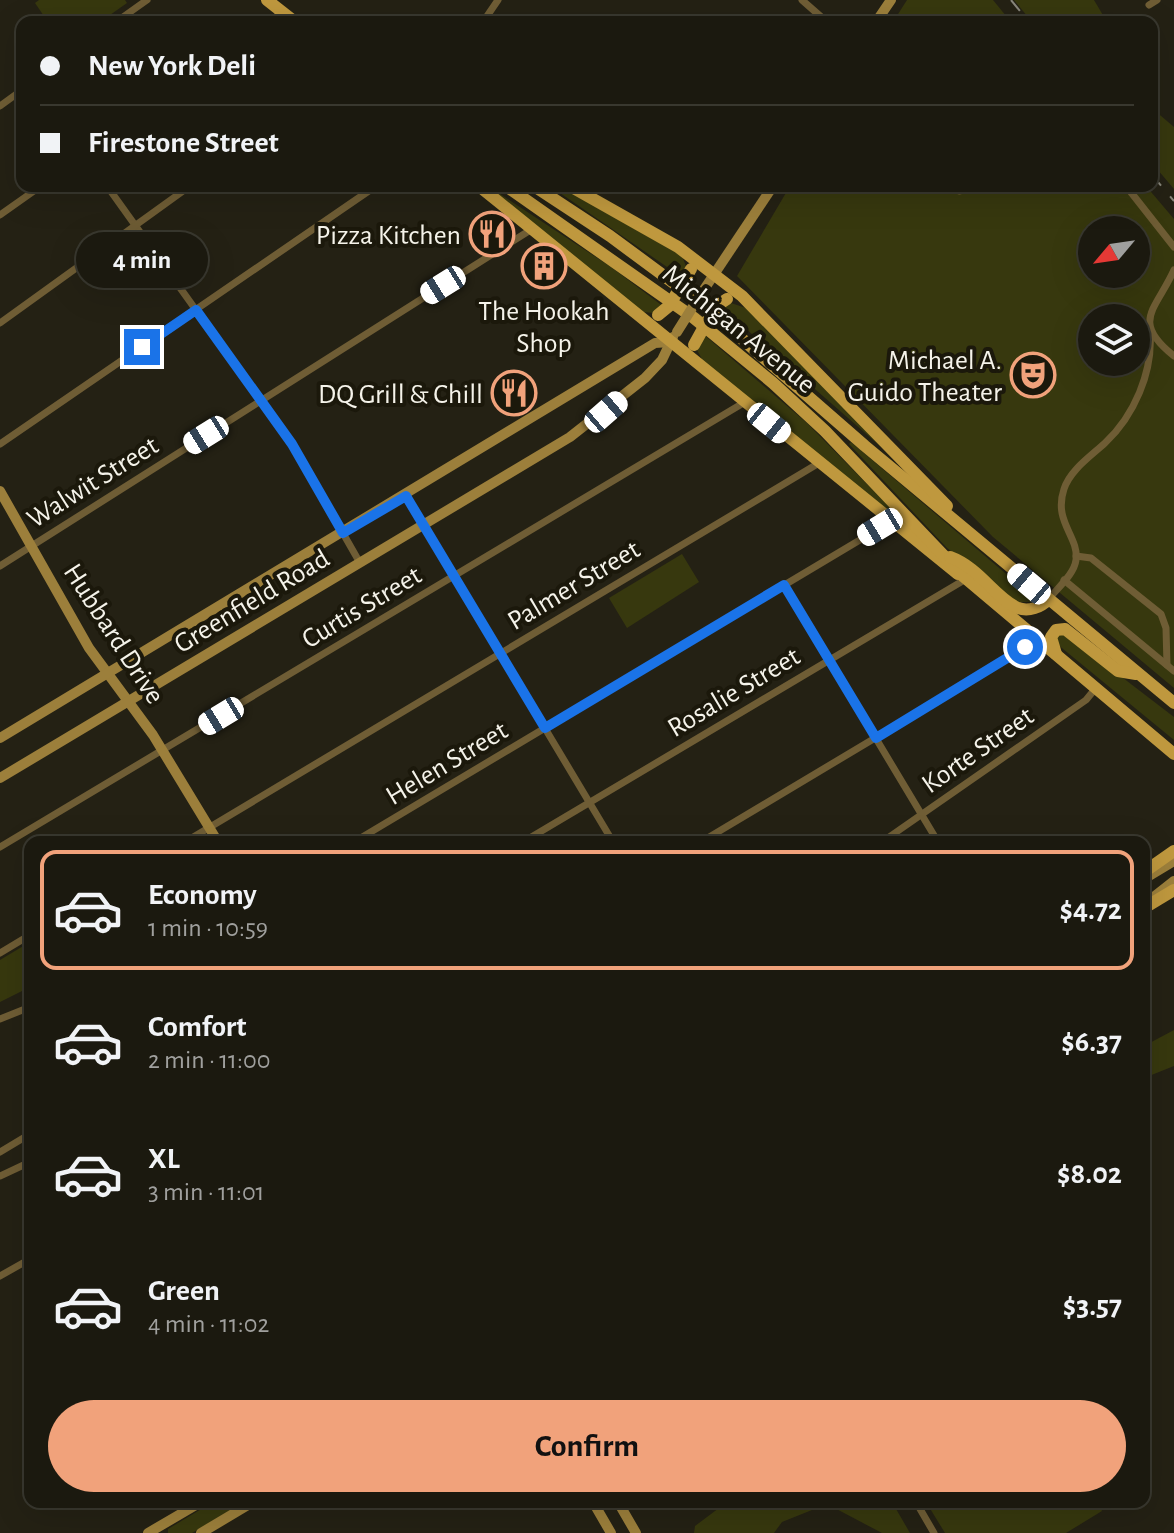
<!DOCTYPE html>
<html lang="en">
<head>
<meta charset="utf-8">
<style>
	:root { --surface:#1b190f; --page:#28261d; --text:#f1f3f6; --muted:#a0a09e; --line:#39382f; --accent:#f1a27b }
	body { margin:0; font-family:"Alegreya Sans",sans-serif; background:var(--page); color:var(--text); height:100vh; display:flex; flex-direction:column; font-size:30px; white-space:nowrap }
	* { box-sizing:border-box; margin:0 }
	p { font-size:26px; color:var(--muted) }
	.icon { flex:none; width:44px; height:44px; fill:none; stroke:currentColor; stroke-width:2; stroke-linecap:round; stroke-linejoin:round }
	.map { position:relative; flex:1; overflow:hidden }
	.drawer { position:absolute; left:24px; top:836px; width:1126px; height:672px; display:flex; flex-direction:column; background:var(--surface); border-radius:16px; box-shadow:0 8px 32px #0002,0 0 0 2px var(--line) }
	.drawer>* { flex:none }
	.guide { position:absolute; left:16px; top:16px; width:1142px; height:176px; border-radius:16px; box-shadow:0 8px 32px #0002,0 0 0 2px var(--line); display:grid; align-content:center; height:176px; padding:0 24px; background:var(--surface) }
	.needle { width:52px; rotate:241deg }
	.tools { position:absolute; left:1078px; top:216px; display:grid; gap:16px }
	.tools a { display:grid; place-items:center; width:72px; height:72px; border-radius:50%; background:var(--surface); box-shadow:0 8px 32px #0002,0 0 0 2px var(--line); font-size:40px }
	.end { position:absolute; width:36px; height:36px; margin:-18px; border:10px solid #1a73e8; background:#fff; box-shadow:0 0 0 4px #fff }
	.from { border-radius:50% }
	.bubble { position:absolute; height:56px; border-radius:28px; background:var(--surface); box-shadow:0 8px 32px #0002,0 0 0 2px var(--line); font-size:26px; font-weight:700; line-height:56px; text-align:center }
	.car { position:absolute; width:24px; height:48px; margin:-24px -12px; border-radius:10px; box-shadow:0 0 6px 2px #0007; background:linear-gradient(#fff 24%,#345 0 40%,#fff 0 76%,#345 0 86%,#fff 0) }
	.guide b { display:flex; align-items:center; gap:28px; height:76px; font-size:30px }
	.guide b+b { border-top:2px solid var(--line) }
	.guide i { width:20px; height:20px; background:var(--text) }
	ul { padding:14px 0 0; list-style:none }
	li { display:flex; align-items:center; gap:24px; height:120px; margin:0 16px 12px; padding:0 8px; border:4px solid transparent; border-radius:16px }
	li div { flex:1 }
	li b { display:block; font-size:30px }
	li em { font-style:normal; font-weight:700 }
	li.on { border-color:var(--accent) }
	li>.icon { width:72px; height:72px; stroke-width:1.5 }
	.button { display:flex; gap:16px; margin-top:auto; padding:16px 24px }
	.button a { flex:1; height:92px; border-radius:48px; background:var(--accent); color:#111; font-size:32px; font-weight:700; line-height:92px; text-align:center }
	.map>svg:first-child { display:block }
	.green { fill:#37380e; fill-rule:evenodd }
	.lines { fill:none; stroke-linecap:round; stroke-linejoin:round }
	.street { stroke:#6f5d35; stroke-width:7 }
	.secondary { stroke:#9c7f3b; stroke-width:10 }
	.primary { stroke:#bf983e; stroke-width:12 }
	.rail { stroke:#88867b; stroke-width:2; stroke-dasharray:14 14; stroke-linecap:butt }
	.secondary-bridge { stroke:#9c7f3b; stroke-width:10 }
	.primary-bridge { stroke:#bf983e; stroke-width:12 }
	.route { stroke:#1a73e8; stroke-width:10 }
	.labels { text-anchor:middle; stroke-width:8; stroke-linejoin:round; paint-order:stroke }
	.poi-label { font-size:28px; fill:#f5f3ea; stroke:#1b180b; text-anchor:end }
	.street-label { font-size:28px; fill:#f5f3ea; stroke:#1b180b }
</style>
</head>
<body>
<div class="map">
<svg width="1174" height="1533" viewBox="0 0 1174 1533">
	<rect width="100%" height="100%" fill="#242114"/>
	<g class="green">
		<path d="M39,0H125L127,3L100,22H48L35,3Z"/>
		<path d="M907,0H993L1011,22H893Z"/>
		<path d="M1014,0H1094L1107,22H1032Z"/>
		<path d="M1152,102L1154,110L1174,127V189L1152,163Z"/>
		<path d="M488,186L611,267L664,307L655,313L642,312Z"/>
		<path d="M550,186H560L682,256L687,269L683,278Z"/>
		<path d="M790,186H1146L1174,219V688L993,537L737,276ZM1092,230H1136V274H1092ZM1092,318H1136V362H1092Z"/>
		<path d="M731,303L746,308L888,453L721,307Z"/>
		<path d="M702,333L807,423L921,539L703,361L697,350Z"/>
		<path d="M851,442L1018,584L1037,602H1017L947,548L849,444Z"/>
		<path d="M682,554L699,582L627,628L609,598Z"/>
		<path d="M1063,632L1174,717V740L1057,644V636Z"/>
		<path d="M30,942V987L0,1002V960Z"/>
		<path d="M1174,1030V1066L1144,1078V1046Z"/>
		<path d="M213,1502H244L192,1533H168V1529Z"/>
		<path d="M727,1502H892L910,1533H882L827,1504L782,1522L774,1533H694L695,1526Z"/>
		<path d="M926,1502H1104L1099,1505L1102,1511L1066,1533H945Z"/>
	</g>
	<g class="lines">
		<g class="street">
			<path d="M802,0L827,22"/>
			<path d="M1149,5L1157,0"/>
			<path d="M116,22L147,0"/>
			<path d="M269,22L282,12"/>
			<path d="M483,22L498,0"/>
			<path d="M0,106L22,90"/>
			<path d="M107,186L292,444L360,563"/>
			<path d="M942,186L959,191L981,186"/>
			<path d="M1126,186L1174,247"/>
			<path d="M0,215L41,186"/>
			<path d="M1174,270C1156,310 1130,321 1174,356"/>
			<path d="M0,323L190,186"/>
			<path d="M0,444L376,186"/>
			<path d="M406,496L613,842"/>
			<path d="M1076,556L1091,558L1161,614L1166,628L1167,665"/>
			<path d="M0,566L532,229"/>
			<path d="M1064,580L1174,671"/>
			<path d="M784,585L938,842"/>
			<path d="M1048,600C1057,588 1074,575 1076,560C1079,536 1053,522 1064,489C1070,470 1091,456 1105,443C1134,416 1153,372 1150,333"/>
			<path d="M185,842L819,463"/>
			<path d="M354,842L890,522"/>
			<path d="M523,842L966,579"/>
			<path d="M701,842L994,667L1034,637"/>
			<path d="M882,842L1086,700L1095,689"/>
			<path d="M0,847L745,402"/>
			<path d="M0,953L30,935"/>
			<path d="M0,1019L30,1007"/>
			<path d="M0,1152L30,1134"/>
			<path d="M0,1176L30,1162"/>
			<path d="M0,1276L30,1259"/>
			<path d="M916,1502L934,1533"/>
		</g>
		<g class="secondary">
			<path d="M876,22L891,0"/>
			<path d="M699,297L773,186"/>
			<path d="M0,491L89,648L153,735L218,842"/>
			<path d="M0,738L655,343L670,342"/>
			<path d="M0,778L570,437L645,378L662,360L673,337"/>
			<path d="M1144,879L1174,861"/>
			<path d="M1155,896L1174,881"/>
			<path d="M593,1502L611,1533"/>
			<path d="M618,1502L636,1533"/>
			<path d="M148,1533L201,1502"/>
			<path d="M201,1533L253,1502"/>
		</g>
		<g class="primary">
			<path d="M267,0L295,22"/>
			<path d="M479,186L958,574"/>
			<path d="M506,186L694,318L773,383L825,431L964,577L1174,754"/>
			<path d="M534,186L610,236L702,304L865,446L1174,703"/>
			<path d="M570,186L678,247L742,296L947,506"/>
			<path d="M950,557C980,568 995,598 1018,608C1029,612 1041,607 1048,600"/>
			<path d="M1056,654L1051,637L1056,630L1065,629L1118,671L1136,674"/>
			<path d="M1144,872L1174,851"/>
			<path d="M1144,908L1174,890"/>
		</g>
		<g class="rail">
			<path d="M1011,0L1029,22"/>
			<path d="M1152,175L1174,201"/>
		</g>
		<path class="secondary-bridge" d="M677,332L699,297"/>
		<g class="primary-bridge">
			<path d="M658,315L669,306L691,269"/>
			<path d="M694,345L715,307L727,299"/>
		</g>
	</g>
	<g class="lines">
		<path class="route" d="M142,347L196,310L292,444L343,533L406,496L545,728L784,585L876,738L1025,647"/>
	</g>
	<defs>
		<g id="restaurant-ring" transform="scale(2.3)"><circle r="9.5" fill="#1b180b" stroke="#f1a27b" stroke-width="1.5"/><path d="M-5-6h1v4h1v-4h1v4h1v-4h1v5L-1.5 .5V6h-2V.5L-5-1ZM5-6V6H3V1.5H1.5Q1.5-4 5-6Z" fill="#f1a27b"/></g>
		<g id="building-ring" transform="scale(2.3)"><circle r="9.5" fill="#1b180b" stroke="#f1a27b" stroke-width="1.5"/><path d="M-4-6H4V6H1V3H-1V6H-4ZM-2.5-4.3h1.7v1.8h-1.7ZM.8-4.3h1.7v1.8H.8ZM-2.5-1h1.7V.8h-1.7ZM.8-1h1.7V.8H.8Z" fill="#f1a27b"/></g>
		<g id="theatre-ring" transform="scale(2.3)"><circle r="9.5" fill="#1b180b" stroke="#f1a27b" stroke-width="1.5"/><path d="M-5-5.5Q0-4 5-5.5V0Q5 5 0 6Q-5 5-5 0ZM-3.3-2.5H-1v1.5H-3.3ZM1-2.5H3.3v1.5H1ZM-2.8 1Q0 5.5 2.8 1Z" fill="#f1a27b"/></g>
	</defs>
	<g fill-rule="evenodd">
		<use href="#restaurant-ring" x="492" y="234"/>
		<use href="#building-ring" x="544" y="266"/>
		<use href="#theatre-ring" x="1033" y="375"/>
		<use href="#restaurant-ring" x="514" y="393"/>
	</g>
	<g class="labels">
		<g class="poi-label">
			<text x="461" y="244">Pizza Kitchen</text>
			<text x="544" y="320" text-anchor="middle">The Hookah<tspan x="544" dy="32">Shop</tspan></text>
			<text x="1002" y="369">Michael A.<tspan x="1002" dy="32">Guido Theater</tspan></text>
			<text x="483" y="403">DQ Grill &amp; Chill</text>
		</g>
		<g class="street-label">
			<text transform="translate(740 328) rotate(39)" y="10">Michigan Avenue</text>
			<text transform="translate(92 481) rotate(-32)" y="10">Walwit Street</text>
			<text transform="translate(573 584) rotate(-31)" y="10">Palmer Street</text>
			<text transform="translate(251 600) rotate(-31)" y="10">Greenfield Road</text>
			<text transform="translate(361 606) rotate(-31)" y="10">Curtis Street</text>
			<text transform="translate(115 633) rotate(57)" y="10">Hubbard Drive</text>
			<text transform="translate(733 691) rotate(-31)" y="10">Rosalie Street</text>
			<text transform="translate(977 749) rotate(-35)" y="10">Korte Street</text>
			<text transform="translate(446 762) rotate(-31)" y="10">Helen Street</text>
		</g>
	</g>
</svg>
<div class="tools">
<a><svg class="needle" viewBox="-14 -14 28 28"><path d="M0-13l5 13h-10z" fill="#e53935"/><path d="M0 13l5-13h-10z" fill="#a0a09e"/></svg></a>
<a><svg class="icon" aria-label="layers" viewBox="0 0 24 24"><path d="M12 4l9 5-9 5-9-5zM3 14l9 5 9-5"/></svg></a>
</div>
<i class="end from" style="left:1025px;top:647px"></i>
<i class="end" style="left:142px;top:347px"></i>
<div class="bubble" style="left:76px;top:232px;width:132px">4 min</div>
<i class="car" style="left:443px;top:285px;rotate:238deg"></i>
<i class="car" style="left:606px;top:412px;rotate:49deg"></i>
<i class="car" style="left:769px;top:423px;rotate:129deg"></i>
<i class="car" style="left:206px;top:435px;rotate:238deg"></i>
<i class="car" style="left:880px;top:527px;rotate:239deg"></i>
<i class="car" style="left:1029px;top:584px;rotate:310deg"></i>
<i class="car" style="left:221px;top:716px;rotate:239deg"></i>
<div class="guide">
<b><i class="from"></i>New York Deli</b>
<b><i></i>Firestone Street</b>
</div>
<section class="drawer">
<ul>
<li class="on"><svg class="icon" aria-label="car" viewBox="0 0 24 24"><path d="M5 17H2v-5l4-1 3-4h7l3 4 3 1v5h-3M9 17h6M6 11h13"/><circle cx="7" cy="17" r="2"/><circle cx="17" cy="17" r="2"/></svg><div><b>Economy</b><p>1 min · 10:59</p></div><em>$4.72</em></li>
<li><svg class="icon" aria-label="car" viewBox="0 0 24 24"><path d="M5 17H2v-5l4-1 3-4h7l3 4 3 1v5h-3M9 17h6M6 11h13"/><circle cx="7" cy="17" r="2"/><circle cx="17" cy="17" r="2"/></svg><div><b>Comfort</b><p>2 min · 11:00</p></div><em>$6.37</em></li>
<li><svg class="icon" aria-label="car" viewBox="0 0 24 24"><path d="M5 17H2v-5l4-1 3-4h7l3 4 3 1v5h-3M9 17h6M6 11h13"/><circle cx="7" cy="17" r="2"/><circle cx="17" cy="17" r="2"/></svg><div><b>XL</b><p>3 min · 11:01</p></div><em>$8.02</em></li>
<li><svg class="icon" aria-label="car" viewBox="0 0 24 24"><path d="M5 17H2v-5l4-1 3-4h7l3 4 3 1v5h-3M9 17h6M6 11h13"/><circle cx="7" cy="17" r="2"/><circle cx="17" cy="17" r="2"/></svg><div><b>Green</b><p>4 min · 11:02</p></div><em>$3.57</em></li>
</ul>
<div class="button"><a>Confirm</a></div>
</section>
</div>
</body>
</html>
